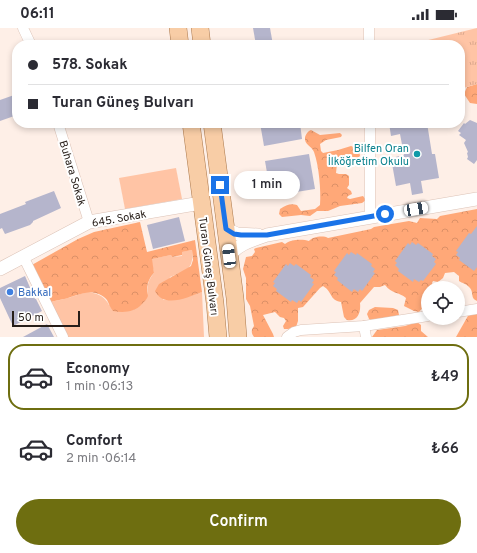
<!DOCTYPE html>
<html lang="en">
<head>
<meta charset="utf-8">
<style>
	:root { --surface:#fff; --page:#f2f2f3; --text:#2b2b33; --muted:#7c7c81; --line:#e1e1e2; --accent:#6e6e10 }
	body { margin:0; font-family:Overpass,sans-serif; background:var(--page); color:var(--text); height:100vh; display:flex; flex-direction:column; font-size:15px; white-space:nowrap }
	* { box-sizing:border-box; margin:0 }
	p { font-size:13px; color:var(--muted) }
	.icon { flex:none; width:22px; height:22px; fill:none; stroke:currentColor; stroke-width:2; stroke-linecap:round; stroke-linejoin:round }
	.map { position:relative; height:309px; overflow:hidden }
	.drawer { display:flex; flex-direction:column; background:var(--surface); flex:1 }
	.drawer>* { flex:none }
	.hud { position:absolute; left:12px; top:12px; width:453px; height:88px; border-radius:16px; box-shadow:0 2px 6px #0003; display:grid; align-content:center; height:88px; padding:0 16px; background:var(--surface) }
	.fabs { position:absolute; left:421px; top:253px; display:grid; gap:8px }
	.fabs a { display:grid; place-items:center; width:44px; height:44px; border-radius:50%; background:var(--surface); box-shadow:0 2px 6px #0003; font-size:20px }
	.scale { position:absolute; left:12px; bottom:10px; width:68px; box-sizing:border-box; padding-left:4px; border:2px solid #271e19; border-top:0; font-size:11px; line-height:14px; white-space:nowrap; color:#271e19; -webkit-text-stroke:3px #fff; paint-order:stroke }
	.end { position:absolute; width:18px; height:18px; margin:-9px; border:5px solid #1a73e8; background:#fff; box-shadow:0 0 0 2px #fff }
	.from { border-radius:50% }
	.bubble { position:absolute; height:28px; border-radius:14px; background:var(--surface); box-shadow:0 2px 6px #0003; font-size:13px; font-weight:600; line-height:28px; text-align:center }
	.car { position:absolute; width:12px; height:24px; margin:-12px -6px; border-radius:5px; box-shadow:0 0 3px 1px #0007; background:linear-gradient(#fff 24%,#345 0 40%,#fff 0 76%,#345 0 86%,#fff 0) }
	.hud b { display:flex; align-items:center; gap:14px; height:38px; font-size:15px }
	.hud b+b { border-top:1px solid var(--line) }
	.hud i { width:10px; height:10px; background:var(--text) }
	ul { padding:7px 0 0; list-style:none }
	li { display:flex; align-items:center; gap:12px; height:66px; margin:0 8px 6px; padding:0 8px; border:2px solid transparent; border-radius:16px }
	li div { flex:1 }
	li b { display:block; font-size:15px }
	li em { font-style:normal; font-weight:600 }
	li.current { border-color:var(--accent) }
	li>.icon { width:36px; height:36px; stroke-width:1.5 }
	.primary-button { display:flex; gap:8px; margin-top:auto; padding:8px 16px }
	.primary-button a { flex:1; height:46px; border-radius:24px; background:var(--accent); color:#fff; font-size:16px; font-weight:600; line-height:46px; text-align:center }
	.status { display:flex; justify-content:space-between; align-items:center; height:28px; padding:0 20px; background:var(--surface); direction:ltr }
	.status svg { height:11px; fill:currentColor }
	.map>svg:first-child { display:block }
	.grass { fill:#ffc4a5 }
	.forest { fill:url(#forest-crowns) }
	.park { fill:url(#park-tufts) }
	.building { fill:#b5b5cc }
	.lines { fill:none; stroke-linecap:round; stroke-linejoin:round }
	.minor-casing { stroke:#dcc3b7; stroke-width:11 }
	.tertiary-casing { stroke:#dcc3b7; stroke-width:14 }
	.primary-casing { stroke:#ac7a4e; stroke-width:18 }
	.minor { stroke:#fff; stroke-width:10 }
	.tertiary { stroke:#fff; stroke-width:13 }
	.primary { stroke:#f8cda6; stroke-width:17 }
	.route { stroke:#1a73e8; stroke-width:5 }
	.culture-dot { fill:#0f9aa8; stroke:#fff; stroke-width:1.5 }
	.shop-dot { fill:#3f7fe0; stroke:#fff; stroke-width:1.5 }
	.labels { text-anchor:middle; stroke-width:4; stroke-linejoin:round; paint-order:stroke }
	.culture-label { font-size:11px; fill:#0d838f; stroke:#fff; text-anchor:end }
	.street-label { font-size:11px; fill:#271e19; stroke:#fff }
	.shop-label { font-size:11px; fill:#366cbe; stroke:#fff; text-anchor:start }
</style>
</head>
<body>
<div class="status"><b>06:11</b><svg viewBox="0 0 49 12"><path d="M0 12V9h3v3zM5 12V6h3v6zM10 12V3h3v9zM15 12V0h3v12zM26 1h20v11H26zM47 4h2v5h-2z"/></svg></div>
<div class="map">
<svg width="477" height="309" viewBox="0 0 477 309">
	<defs>
		<pattern id="forest-crowns" width="20" height="18" patternUnits="userSpaceOnUse"><rect width="20" height="18" fill="#ffa878"/><path d="M2 6a3 3 0 1 1 6 0M12 15a3 3 0 1 1 6 0" fill="none" stroke="#db9067"/></pattern>
		<pattern id="park-tufts" width="24" height="20" patternUnits="userSpaceOnUse"><rect width="24" height="20" fill="#ffc4a5"/><path d="M3 7l-1-3M5 7V3M7 7l1-3M15 17l-1-3M17 17v-4M19 17l1-3" fill="none" stroke="#dba88d"/></pattern>
	</defs>
	<rect width="100%" height="100%" fill="#feefe7"/>
	<g class="grass">
		<path d="M176,140L182,171L125,181L119,150Z"/>
		<path d="M192,222C194,242 186,242 170,249L163,272H174L202,264L204,309H65L49,275C54,272 59,273 64,271C80,268 85,260 101,268C105,271 107,273 109,277L148,268C146,259 148,252 154,245L151,231L171,227L172,229L182,228L181,224Z"/>
	</g>
	<g class="forest">
		<path d="M477,56V76L470,75L464,66L467,59Z"/>
		<path d="M311,102L320,107L340,105L342,107L341,109L326,112L320,116L321,123L323,125L338,122L351,118L359,121L360,128C353,135 345,131 337,136L336,145L339,146H346L349,148V157L347,160L351,163L352,166L348,168L347,170L350,171L363,168L366,172L362,175L340,178L328,183H317L310,188L301,187L282,189L279,186L280,181C286,177 291,175 297,177L301,183L315,181L320,177C321,162 319,138 314,124C312,118 304,117 305,109C306,106 308,103 311,102Z"/>
		<path d="M477,181V273C470,270 474,265 470,260C467,256 462,255 459,253V248L454,244L445,245L443,250L438,254L433,253L432,255L434,260H428V266L424,270L426,276L419,284L414,283L404,278L406,270C399,264 392,266 385,257L380,259H374L360,275C361,284 358,294 347,292L344,289L341,274C329,272 333,264 323,258L320,260L303,279L298,280V293L296,299L288,301H284L283,298L286,293L284,290L280,289L275,284L263,287L273,306L274,309H254C251,305 251,302 254,298L250,278L246,271V250L243,241L246,229L252,228L255,224L254,221L256,220L282,214L285,216C291,211 303,211 309,213C312,209 323,207 328,210L371,201L374,199L409,193L417,195L420,190L437,191L440,188Z"/>
		<path d="M140,194L147,224L195,212L202,264C188,269 164,281 155,263L159,256L191,238L193,232L192,222L182,224V227L172,229L171,227L152,231L154,245C150,249 147,255 147,262C147,264 148,266 148,268C147,271 144,274 142,276C135,284 124,285 113,283C110,279 109,276 107,272C96,259 80,266 68,270C61,272 55,272 49,275L30,238L78,211L94,204Z"/>
		<path d="M375,279L393,280L398,282L399,287L372,293L369,291L367,286L369,282Z"/>
		<path d="M477,285V309H456L469,286Z"/>
		<path d="M417,294L421,297V303L428,309H372L377,302L405,298Z"/>
	</g>
	<path class="park" d="M477,0V56L460,61V17H408Z"/>
	<g class="building">
		<path d="M253,0H270L273,17H256Z"/>
		<path d="M17,66V87L0,93V72Z"/>
		<path d="M470,92L477,95V132L474,136L467,131L468,129L467,125L468,124L464,115L466,112L459,107L461,105L458,103L464,95L465,96Z"/>
		<path d="M260,95H300L302,111L264,118Z"/>
		<path d="M389,95H427L432,126H435L439,150L421,153L423,165L412,167L410,155L396,158L391,130L404,127L400,106L391,108Z"/>
		<path d="M309,126L315,161L271,168L265,133Z"/>
		<path d="M54,163L61,180L33,193V194L30,197L5,206L2,200L0,201V186L26,176L25,174Z"/>
		<path d="M179,189L185,213L153,221L147,197Z"/>
		<path d="M477,198V239L474,243L459,232L460,230L456,227L458,224L456,223L469,205L471,206Z"/>
		<path d="M412,214L416,217L418,215L433,226L432,228L436,231L434,234L436,236L423,253L421,252L419,254L414,251L413,254L398,243L399,241L395,237L397,235L395,233L408,215L410,217Z"/>
		<path d="M351,224L356,227L357,225L372,236L371,238L375,241L373,244L375,245L362,263L360,261L358,264L354,261L352,264L337,252L338,250L334,247L336,244L334,243L347,225L349,227Z"/>
		<path d="M290,235L294,238L296,236L311,247L310,249L314,252L312,255L314,256L301,274L299,272L297,275L292,272L291,274L276,263L277,261L273,258L275,255L273,254L286,236L288,238Z"/>
		<path d="M25,248L35,271H36L42,283L13,298L0,270V260Z"/>
		<path d="M47,296L54,309H23Z"/>
	</g>
	<g class="lines">
		<g class="minor-casing">
			<g id="minor">
				<path d="M23,0L31,17"/>
				<path d="M369,0V17"/>
				<path d="M58,95L89,194"/>
				<path d="M370,189V95"/>
				<path d="M23,228L63,309"/>
				<path d="M458,284L477,281"/>
				<path d="M364,298L366,309"/>
				<path d="M287,309L294,304L301,302L364,298L428,288"/>
			</g>
		</g>
		<g class="tertiary-casing">
			<g id="tertiary">
				<path d="M226,201L237,206L258,207"/>
				<path d="M229,228C239,215 253,212 267,207L477,171"/>
				<path d="M0,241L89,194L201,175"/>
			</g>
		</g>
		<g class="primary-casing">
			<g id="primary">
				<path d="M178,0L180,17"/>
				<path d="M200,0L202,17"/>
				<path d="M191,95L215,275L218,309"/>
				<path d="M212,95L235,270L238,309"/>
			</g>
		</g>
		<use href="#minor" class="minor"/>
		<use href="#tertiary" class="tertiary"/>
		<use href="#primary" class="primary"/>
	</g>
	<g class="lines">
		<path class="route" d="M220,157L226,201L234,206L241,207H267L385,186"/>
	</g>
	<circle class="culture-dot" cx="417" cy="126" r="4"/>
	<circle class="shop-dot" cx="10" cy="264" r="4"/>
	<g class="labels">
		<g class="culture-label">
			<text x="409" y="124">Bilfen Oran<tspan x="409" dy="13">İlköğretim Okulu</tspan></text>
		</g>
		<g class="street-label">
			<text transform="translate(73 145) rotate(73)" y="4">Buhara Sokak</text>
			<text transform="translate(119 190) rotate(-10)" y="4">645. Sokak</text>
			<text transform="translate(209 238) rotate(83)" y="4">Turan Güneş Bulvarı</text>
		</g>
		<g class="shop-label">
			<text x="18" y="268">Bakkal</text>
		</g>
	</g>
</svg>
<div class="fabs">
<a><svg class="icon" aria-label="locate" viewBox="0 0 24 24"><circle cx="12" cy="12" r="6"/><path d="M12 2v4M12 18v4M2 12h4M18 12h4"/></svg></a>
</div>
<div class="scale">50 m</div>
<i class="end from" style="left:385px;top:186px"></i>
<i class="end" style="left:220px;top:157px"></i>
<div class="bubble" style="left:234px;top:143px;width:66px">1 min</div>
<i class="car" style="left:416px;top:181px;rotate:80deg"></i>
<i class="car" style="left:229px;top:228px;rotate:353deg"></i>
<div class="hud">
<b><i class="from"></i>578. Sokak</b>
<b><i></i>Turan Güneş Bulvarı</b>
</div>
</div>
<section class="drawer">
<ul>
<li class="current"><svg class="icon" aria-label="car" viewBox="0 0 24 24"><path d="M5 17H2v-5l4-1 3-4h7l3 4 3 1v5h-3M9 17h6M6 11h13"/><circle cx="7" cy="17" r="2"/><circle cx="17" cy="17" r="2"/></svg><div><b>Economy</b><p>1 min · 06:13</p></div><em>₺49</em></li>
<li><svg class="icon" aria-label="car" viewBox="0 0 24 24"><path d="M5 17H2v-5l4-1 3-4h7l3 4 3 1v5h-3M9 17h6M6 11h13"/><circle cx="7" cy="17" r="2"/><circle cx="17" cy="17" r="2"/></svg><div><b>Comfort</b><p>2 min · 06:14</p></div><em>₺66</em></li>
</ul>
<div class="primary-button"><a>Confirm</a></div>
</section>
</body>
</html>
